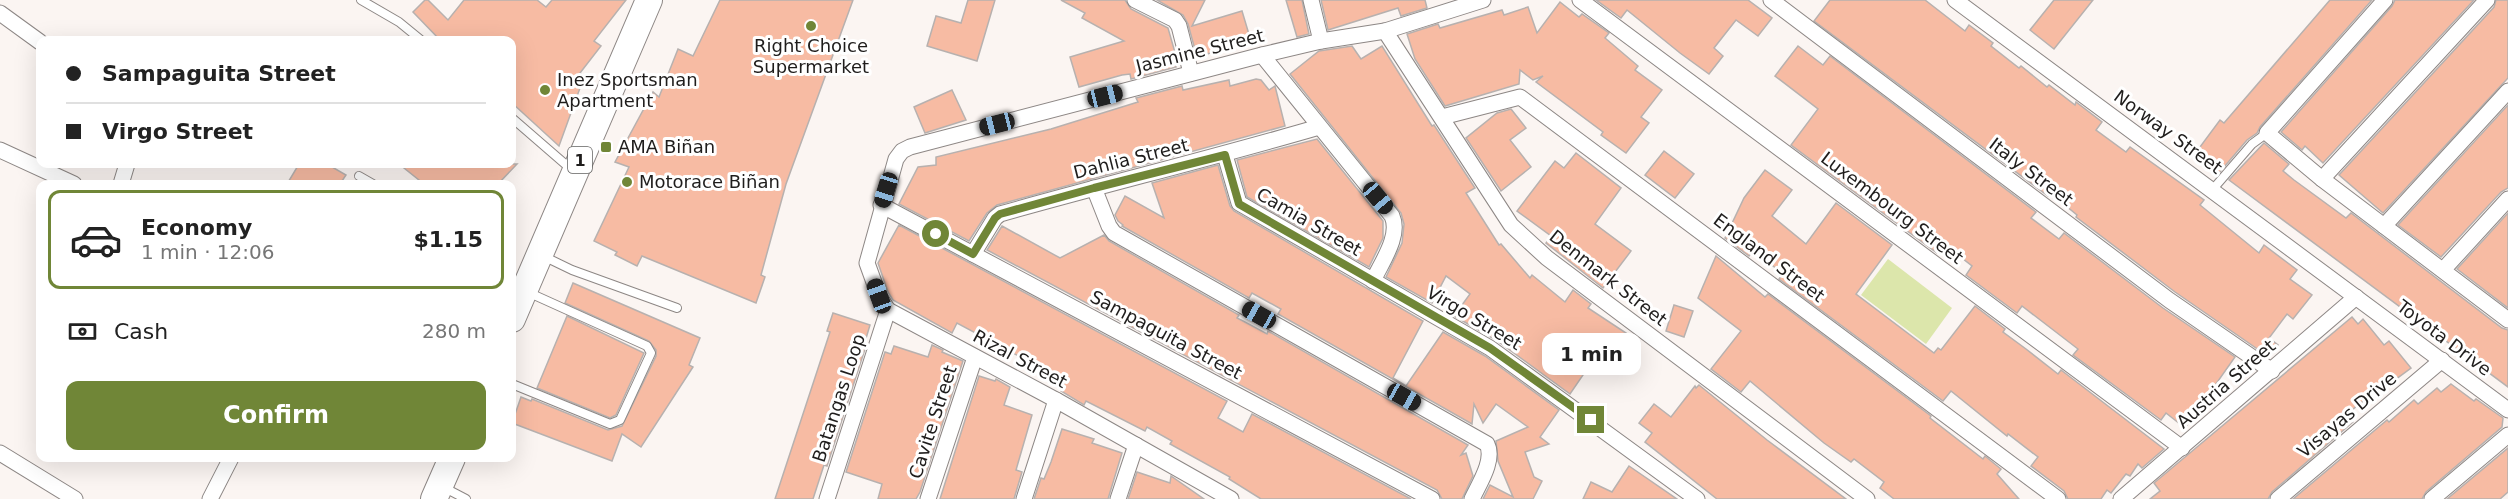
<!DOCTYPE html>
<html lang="en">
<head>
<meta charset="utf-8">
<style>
	:root { --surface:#fff; --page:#f6f6f6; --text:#222; --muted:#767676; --line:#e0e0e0; --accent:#708637 }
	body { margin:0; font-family:"DejaVu Sans",sans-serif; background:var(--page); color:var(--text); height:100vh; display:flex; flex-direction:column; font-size:22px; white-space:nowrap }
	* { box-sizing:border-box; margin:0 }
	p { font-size:20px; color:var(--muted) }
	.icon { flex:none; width:33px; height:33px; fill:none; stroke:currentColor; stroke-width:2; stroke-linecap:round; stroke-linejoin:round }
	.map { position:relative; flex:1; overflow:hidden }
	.sheet { position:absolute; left:36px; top:180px; width:480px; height:282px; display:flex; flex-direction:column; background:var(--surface); border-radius:12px; box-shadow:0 6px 24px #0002 }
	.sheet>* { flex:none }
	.top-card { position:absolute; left:36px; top:36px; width:480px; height:132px; border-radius:12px; box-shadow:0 6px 24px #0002; display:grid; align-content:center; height:132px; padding:0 30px; background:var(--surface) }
	.end { position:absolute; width:27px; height:27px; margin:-14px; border:8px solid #708637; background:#fff; box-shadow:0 0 0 3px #fff }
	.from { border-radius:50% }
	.bubble { position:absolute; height:42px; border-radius:12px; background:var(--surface); box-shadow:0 6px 24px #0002; font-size:20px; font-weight:700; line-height:42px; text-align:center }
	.car { position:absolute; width:18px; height:36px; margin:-18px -9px; border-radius:8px; box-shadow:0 0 4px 2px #0007; background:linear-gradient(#222 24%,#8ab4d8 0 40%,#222 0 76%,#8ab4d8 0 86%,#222 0) }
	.top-card b { display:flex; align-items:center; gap:21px; height:57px; font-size:22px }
	.top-card b+b { border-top:2px solid var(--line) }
	.top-card i { width:15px; height:15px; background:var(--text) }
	ul { padding:10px 0 0; list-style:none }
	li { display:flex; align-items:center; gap:18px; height:99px; margin:0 12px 9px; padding:0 18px; border:3px solid var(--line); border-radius:12px }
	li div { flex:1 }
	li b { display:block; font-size:22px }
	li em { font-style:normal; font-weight:700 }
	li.active { border-color:var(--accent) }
	li>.icon { width:54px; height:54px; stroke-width:1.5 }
	.pay { display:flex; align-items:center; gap:15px; height:66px; padding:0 30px; font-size:22px }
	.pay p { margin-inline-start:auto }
	.button { display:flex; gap:12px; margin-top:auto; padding:12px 30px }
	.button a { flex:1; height:69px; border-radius:12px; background:var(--accent); color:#fff; font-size:24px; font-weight:700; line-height:69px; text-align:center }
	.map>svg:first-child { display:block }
	.green { fill:#dce6ab }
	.building { fill:#f7bba3; stroke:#b7b1af; stroke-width:1.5 }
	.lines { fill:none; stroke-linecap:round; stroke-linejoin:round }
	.service-casing { stroke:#8d8785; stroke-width:10 }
	.minor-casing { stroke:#8d8785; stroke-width:17 }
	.trunk-casing { stroke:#8d8785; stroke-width:28 }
	.service { stroke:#fff; stroke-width:8 }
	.minor { stroke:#fff; stroke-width:15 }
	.trunk { stroke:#fff; stroke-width:26 }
	.route { stroke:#708637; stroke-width:8 }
	.poi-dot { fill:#708637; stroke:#fff; stroke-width:2 }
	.labels { text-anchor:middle; stroke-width:6; stroke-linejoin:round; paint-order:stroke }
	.shield { fill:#fff; stroke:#626160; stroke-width:1.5 }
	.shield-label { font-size:16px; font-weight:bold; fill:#1f1d1c }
	.poi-label { font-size:18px; fill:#1f1d1c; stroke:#fff; text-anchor:start }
	.street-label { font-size:18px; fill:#1f1d1c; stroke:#fff }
</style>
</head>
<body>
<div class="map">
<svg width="2508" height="499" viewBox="0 0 2508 499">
	<rect width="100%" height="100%" fill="#fbf5f2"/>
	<path class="green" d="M1888,259L1952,308L1926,344L1861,295Z"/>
	<g class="building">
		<path d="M425,0H428L448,20L464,0H537L546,7L552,0H626L594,41L601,46L580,73L584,77L559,146L512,103V40H440L413,12Z"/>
		<path d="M720,0H853L786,184L761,275L765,277L756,303L642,256L637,266L615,255L617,252L594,241L629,167L615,162L653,92L659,97L678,49L693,56Z"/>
		<path d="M968,0H995L977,61L927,46L936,16L961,23Z"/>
		<path d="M1061,0H1125L1131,9L1168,28L1178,63L1175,64L1176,67L1131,79L1130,74L1122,75L1079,87L1070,57L1124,41L1082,18L1085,13Z"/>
		<path d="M1157,0H1205L1192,26L1242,11L1251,41L1197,57L1188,24L1183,15Z"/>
		<path d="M1286,0H1302L1309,34L1297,37Z"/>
		<path d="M1321,0H1425L1427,8L1401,16L1398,8L1328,30Z"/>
		<path d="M1596,0H1748L1772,18L1758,36L1736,20L1714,48L1723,56L1709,74L1680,53L1627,10L1621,18Z"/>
		<path d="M1830,0H1925L1965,31L1969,25L1993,43L1991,46L2019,68L2021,66L2047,87L2049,85L2075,105L2076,102L2102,122L2096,130L2126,152L2130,147L2204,200L2200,205L2259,253L2264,245L2297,270L2290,279L2312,295L2293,319L2287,314L2269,338L2278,345L2269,357L2175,292L2076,217L2077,215L2050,193L2048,196L1814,21Z"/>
		<path d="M2054,0H2093L2054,49L2030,30Z"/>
		<path d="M2330,0H2372L2260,127L2257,133L2247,140L2219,173L2194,155L2220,120L2224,123Z"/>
		<path d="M2395,0H2474L2323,163L2305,146L2302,150L2281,132L2392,6Z"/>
		<path d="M2496,0H2508V78L2383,213L2339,175L2494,7Z"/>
		<path d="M1560,2L1579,17L1582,14L1609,33L1605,38L1638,66L1635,70L1662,90L1641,117L1649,123L1626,153L1601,135L1603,132L1536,82L1543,76L1533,80L1520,70L1519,84L1445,106L1415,59L1407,34L1438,24L1440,28L1502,10L1504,15L1528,7L1537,33Z"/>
		<path d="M1352,46L1361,59L1382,46L1432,126L1434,125L1475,188L1466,193L1499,245L1501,244L1530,278L1532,275L1565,302L1573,290L1591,304L1588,308L1626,333L1609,360L1598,353L1570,394L1496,340L1454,316L1470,294L1446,276L1432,303L1386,277L1402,243L1404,224L1401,213L1290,74L1319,51Z"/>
		<path d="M1798,46L1823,65L1830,56L2036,212L2031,218L2059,239L2064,233L2163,308L2235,357L2185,428L2166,413L2161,420L2073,355L2078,349L2022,306L2017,313L1966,275L1972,266L1944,244L1937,253L1791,145L1818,109L1775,76Z"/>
		<path d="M1256,79L1261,80L1269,90L1275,86L1285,126L997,205L987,213L969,241L899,204L918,167L936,165V157L1051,129L1138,102L1136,98L1182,86L1183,90L1229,80L1230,86Z"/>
		<path d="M952,90L966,120L925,133L914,107Z"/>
		<path d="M2508,105V188L2501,192L2441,257L2398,225Z"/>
		<path d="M1511,109L1526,128L1510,140L1531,167L1501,191L1466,138L1497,113Z"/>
		<path d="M1317,139L1383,221V238L1369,267L1247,197L1237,160Z"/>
		<path d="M2264,143L2289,164L2283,171L2294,180L2346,218L2351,213L2502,328L2508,330V387L2229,180Z"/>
		<path d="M1664,151L1694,174L1675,198L1645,175Z"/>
		<path d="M1576,153L1621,188L1595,224L1631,251L1603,288L1546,243L1551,236L1517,211L1555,161L1564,168Z"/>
		<path d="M299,164H327L346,175L340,184H287Z"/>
		<path d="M399,164H517L498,184H424Z"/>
		<path d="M1218,165L1230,206L1234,211L1423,321L1393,378L1406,386L1443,332L1485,356L1559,410L1540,437L1549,444L1525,452L1534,477L1542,481L1533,499H1483L1490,485L1513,497L1498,461L1496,441L1528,427L1496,404L1483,423L1474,404L1472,424L1278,314L1281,309L1252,293L1249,298L1122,226L1123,225L1118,221L1115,215L1125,196L1164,218L1152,183Z"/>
		<path d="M1765,170L1792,190L1772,216L1806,244L1836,203L1892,245L1856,294L1934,353L1938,348L1941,350L1975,306L2005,329L2003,332L2026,349L2058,374L2061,370L2164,449L2142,468L2138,464L2130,476L2126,474L2111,493L2107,490L2101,499H2068L2064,491L2031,466L2038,457L2008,434L2007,436L1951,391L1943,401L1779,279L1783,274L1753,250L1749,256L1725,238L1744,198Z"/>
		<path d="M2508,213V308L2457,269Z"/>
		<path d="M899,225L1227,401L1218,418L1243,432L1252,414L1411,499H1261L1229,479L1230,477L1170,444L1172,441L1147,427L1145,431L1086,401L1084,405L1061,391L1065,381L957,323L952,333L893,300L888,292L878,263Z"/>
		<path d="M1002,226L1060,258L1104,235L1109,241L1239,315L1237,318L1243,321L1267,334L1268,331L1468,445L1461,455L1466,453L1473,476L1462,499H1442L1437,490L987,250Z"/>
		<path d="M1716,256L1765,297L1768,294L1931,416L1930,418L1983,459L1985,456L2001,469L1997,474L2019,499H1894L1880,488L1884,482L1854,459L1851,462L1824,443L1750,381L1741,392L1711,369L1741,331L1698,298Z"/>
		<path d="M573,283L700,338L689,365L693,367L641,447L622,434L612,461L512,423L521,397L531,401L532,399L608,430L622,426L656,356V350L649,341L565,303Z"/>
		<path d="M1674,305L1693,311L1684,337L1666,331Z"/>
		<path d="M833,313L870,325L864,345L866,346L827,466L824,465L813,499H775L830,332L827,331Z"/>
		<path d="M567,316L644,353L616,415L610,418L537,388Z"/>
		<path d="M2352,317L2358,324L2363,319L2384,345L2389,341L2411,368L2377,393L2376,391L2347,414L2353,422L2272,492L2268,499H2150L2160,491L2154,483Z"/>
		<path d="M932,345L943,350L942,352L963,361L920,492L916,499H878L882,484L846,472L885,352L891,354L894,346L928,357Z"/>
		<path d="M979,376L995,381L996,379L1010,387L1004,405L1032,415L1016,470L1022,472L1014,499H940Z"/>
		<path d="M2451,384L2474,401L2476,399L2503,418L2502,427L2426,492L2422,499H2293L2387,420L2389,422L2414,400L2418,404L2437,388L2441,392Z"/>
		<path d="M1699,385L1767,440L1846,499H1717L1645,442L1652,433L1639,423L1654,404L1671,417L1695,386L1696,388Z"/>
		<path d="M1062,429L1094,439L1092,443L1122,453L1108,499H1034L1041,478L1044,479L1051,462Z"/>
		<path d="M2508,448V492L2500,499H2447Z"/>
		<path d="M1629,466L1677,499H1583L1591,482L1612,492Z"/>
		<path d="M1137,472L1170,483L1171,476L1204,499H1128Z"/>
	</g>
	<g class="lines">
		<g class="service-casing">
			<g id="service">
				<path d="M361,0L399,22L421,40"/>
				<path d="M512,118L572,170"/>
				<path d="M359,176L373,184"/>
				<path d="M2213,189L2252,144L2267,133"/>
				<path d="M543,256L572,270L677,308"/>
				<path d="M512,280L523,290L647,346L651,353L620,420L610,424L512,384"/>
				<path d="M443,487L466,499"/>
			</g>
		</g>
		<g class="minor-casing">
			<g id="minor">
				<path d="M1135,0L1175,20L1179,26L1191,73"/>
				<path d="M1311,0L1321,41"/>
				<path d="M1580,0L2182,448"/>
				<path d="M1771,0L2169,300L2272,371"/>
				<path d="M1955,0L2508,410"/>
				<path d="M2385,0L2267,133L2322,179L2508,320"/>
				<path d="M0,13L40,42"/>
				<path d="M1385,31L1511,225L1547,258L1867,499"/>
				<path d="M1262,55L1392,216C1401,236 1381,263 1373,281"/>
				<path d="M1442,117L1520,97L2058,499"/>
				<path d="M0,150L74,184"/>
				<path d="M1225,155L1239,203L1490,348L1697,499"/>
				<path d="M2322,179L2487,0"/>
				<path d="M121,184L127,164"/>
				<path d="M1094,188L1109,226L1114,233L1487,444C1495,460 1479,484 1472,499"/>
				<path d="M881,205L1432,499"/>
				<path d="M2384,226L2508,91"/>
				<path d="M973,254L995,218L1000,214C1106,184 1213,158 1319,127"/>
				<path d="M2443,270L2508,199"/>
				<path d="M0,453L75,499"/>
				<path d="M210,499L231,458"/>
				<path d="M827,499L888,310"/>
				<path d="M928,499L975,357"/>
				<path d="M1024,499L1056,400"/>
				<path d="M1118,499L1136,445"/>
				<path d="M1231,499L1056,400L888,310L879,296L867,263L896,159L902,151L910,147L1262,55L1321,41L1385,31L1483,0"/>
				<path d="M2121,499L2356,297"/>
				<path d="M2278,499L2442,360"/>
				<path d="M2432,499L2508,435"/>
			</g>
		</g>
		<g class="trunk-casing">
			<g id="trunk">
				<path d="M512,319L649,0"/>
				<path d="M434,499L452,458"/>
			</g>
		</g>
		<use href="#service" class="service"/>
		<use href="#minor" class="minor"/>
		<use href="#trunk" class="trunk"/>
	</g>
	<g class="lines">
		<path class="route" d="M936,234L973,254L995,218L1000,214L1094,188L1225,155L1239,204L1490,348L1591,420"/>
	</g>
	<g class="poi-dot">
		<circle cx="811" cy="26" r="6"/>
		<circle cx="545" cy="90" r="6"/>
		<rect x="600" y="141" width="12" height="12" rx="3"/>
		<circle cx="627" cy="182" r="6"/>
	</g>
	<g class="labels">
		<rect class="shield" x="568" y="147" width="24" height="26" rx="4.5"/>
		<g class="shield-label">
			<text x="580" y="166">1</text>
		</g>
		<g class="poi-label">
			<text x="811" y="52" text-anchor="middle">Right Choice<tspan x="811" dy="21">Supermarket</tspan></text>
			<text x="557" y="86">Inez Sportsman<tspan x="557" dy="21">Apartment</tspan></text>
			<text x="618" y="153">AMA Biñan</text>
			<text x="639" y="188">Motorace Biñan</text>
		</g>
		<g class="street-label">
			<text transform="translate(1200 51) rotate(-14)" y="6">Jasmine Street</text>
			<text transform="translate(2168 132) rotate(36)" y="6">Norway Street</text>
			<text transform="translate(1131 159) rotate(-14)" y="6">Dahlia Street</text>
			<text transform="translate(2031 172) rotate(37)" y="6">Italy Street</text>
			<text transform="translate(1892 208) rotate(37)" y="6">Luxembourg Street</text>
			<text transform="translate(1309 222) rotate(30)" y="6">Camia Street</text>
			<text transform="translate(1769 258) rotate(37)" y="6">England Street</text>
			<text transform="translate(1608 278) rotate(38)" y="6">Denmark Street</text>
			<text transform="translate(1474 318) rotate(31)" y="6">Virgo Street</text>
			<text transform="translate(1166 335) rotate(28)" y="6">Sampaguita Street</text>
			<text transform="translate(2444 338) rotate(37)" y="6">Toyota Drive</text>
			<text transform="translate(1020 359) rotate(28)" y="6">Rizal Street</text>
			<text transform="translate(2226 384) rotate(-41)" y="6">Austria Street</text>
			<text transform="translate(839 398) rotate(-72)" y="6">Batangas Loop</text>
			<text transform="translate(2347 415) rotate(-40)" y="6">Visayas Drive</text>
			<text transform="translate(933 422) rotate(-72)" y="6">Cavite Street</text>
		</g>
	</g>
</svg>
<i class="end from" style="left:936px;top:234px"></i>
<i class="end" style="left:1591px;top:420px"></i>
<div class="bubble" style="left:1542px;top:333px;width:99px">1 min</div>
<i class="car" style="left:1105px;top:96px;rotate:76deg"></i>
<i class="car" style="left:997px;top:124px;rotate:256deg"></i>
<i class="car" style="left:886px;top:190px;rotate:197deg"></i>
<i class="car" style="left:1378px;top:198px;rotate:140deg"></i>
<i class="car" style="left:879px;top:296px;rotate:340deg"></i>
<i class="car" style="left:1259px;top:315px;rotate:299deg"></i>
<i class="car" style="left:1404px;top:397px;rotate:119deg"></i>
<div class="top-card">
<b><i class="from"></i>Sampaguita Street</b>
<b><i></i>Virgo Street</b>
</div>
<section class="sheet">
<ul>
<li class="active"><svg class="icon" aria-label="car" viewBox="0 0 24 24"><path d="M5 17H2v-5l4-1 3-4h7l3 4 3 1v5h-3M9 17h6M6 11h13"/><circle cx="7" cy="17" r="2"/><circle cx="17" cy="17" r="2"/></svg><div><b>Economy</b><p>1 min · 12:06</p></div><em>$1.15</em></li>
</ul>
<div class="pay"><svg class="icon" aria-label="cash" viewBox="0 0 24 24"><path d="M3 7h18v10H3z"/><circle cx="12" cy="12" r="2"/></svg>Cash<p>280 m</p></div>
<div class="button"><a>Confirm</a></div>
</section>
</div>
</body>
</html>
